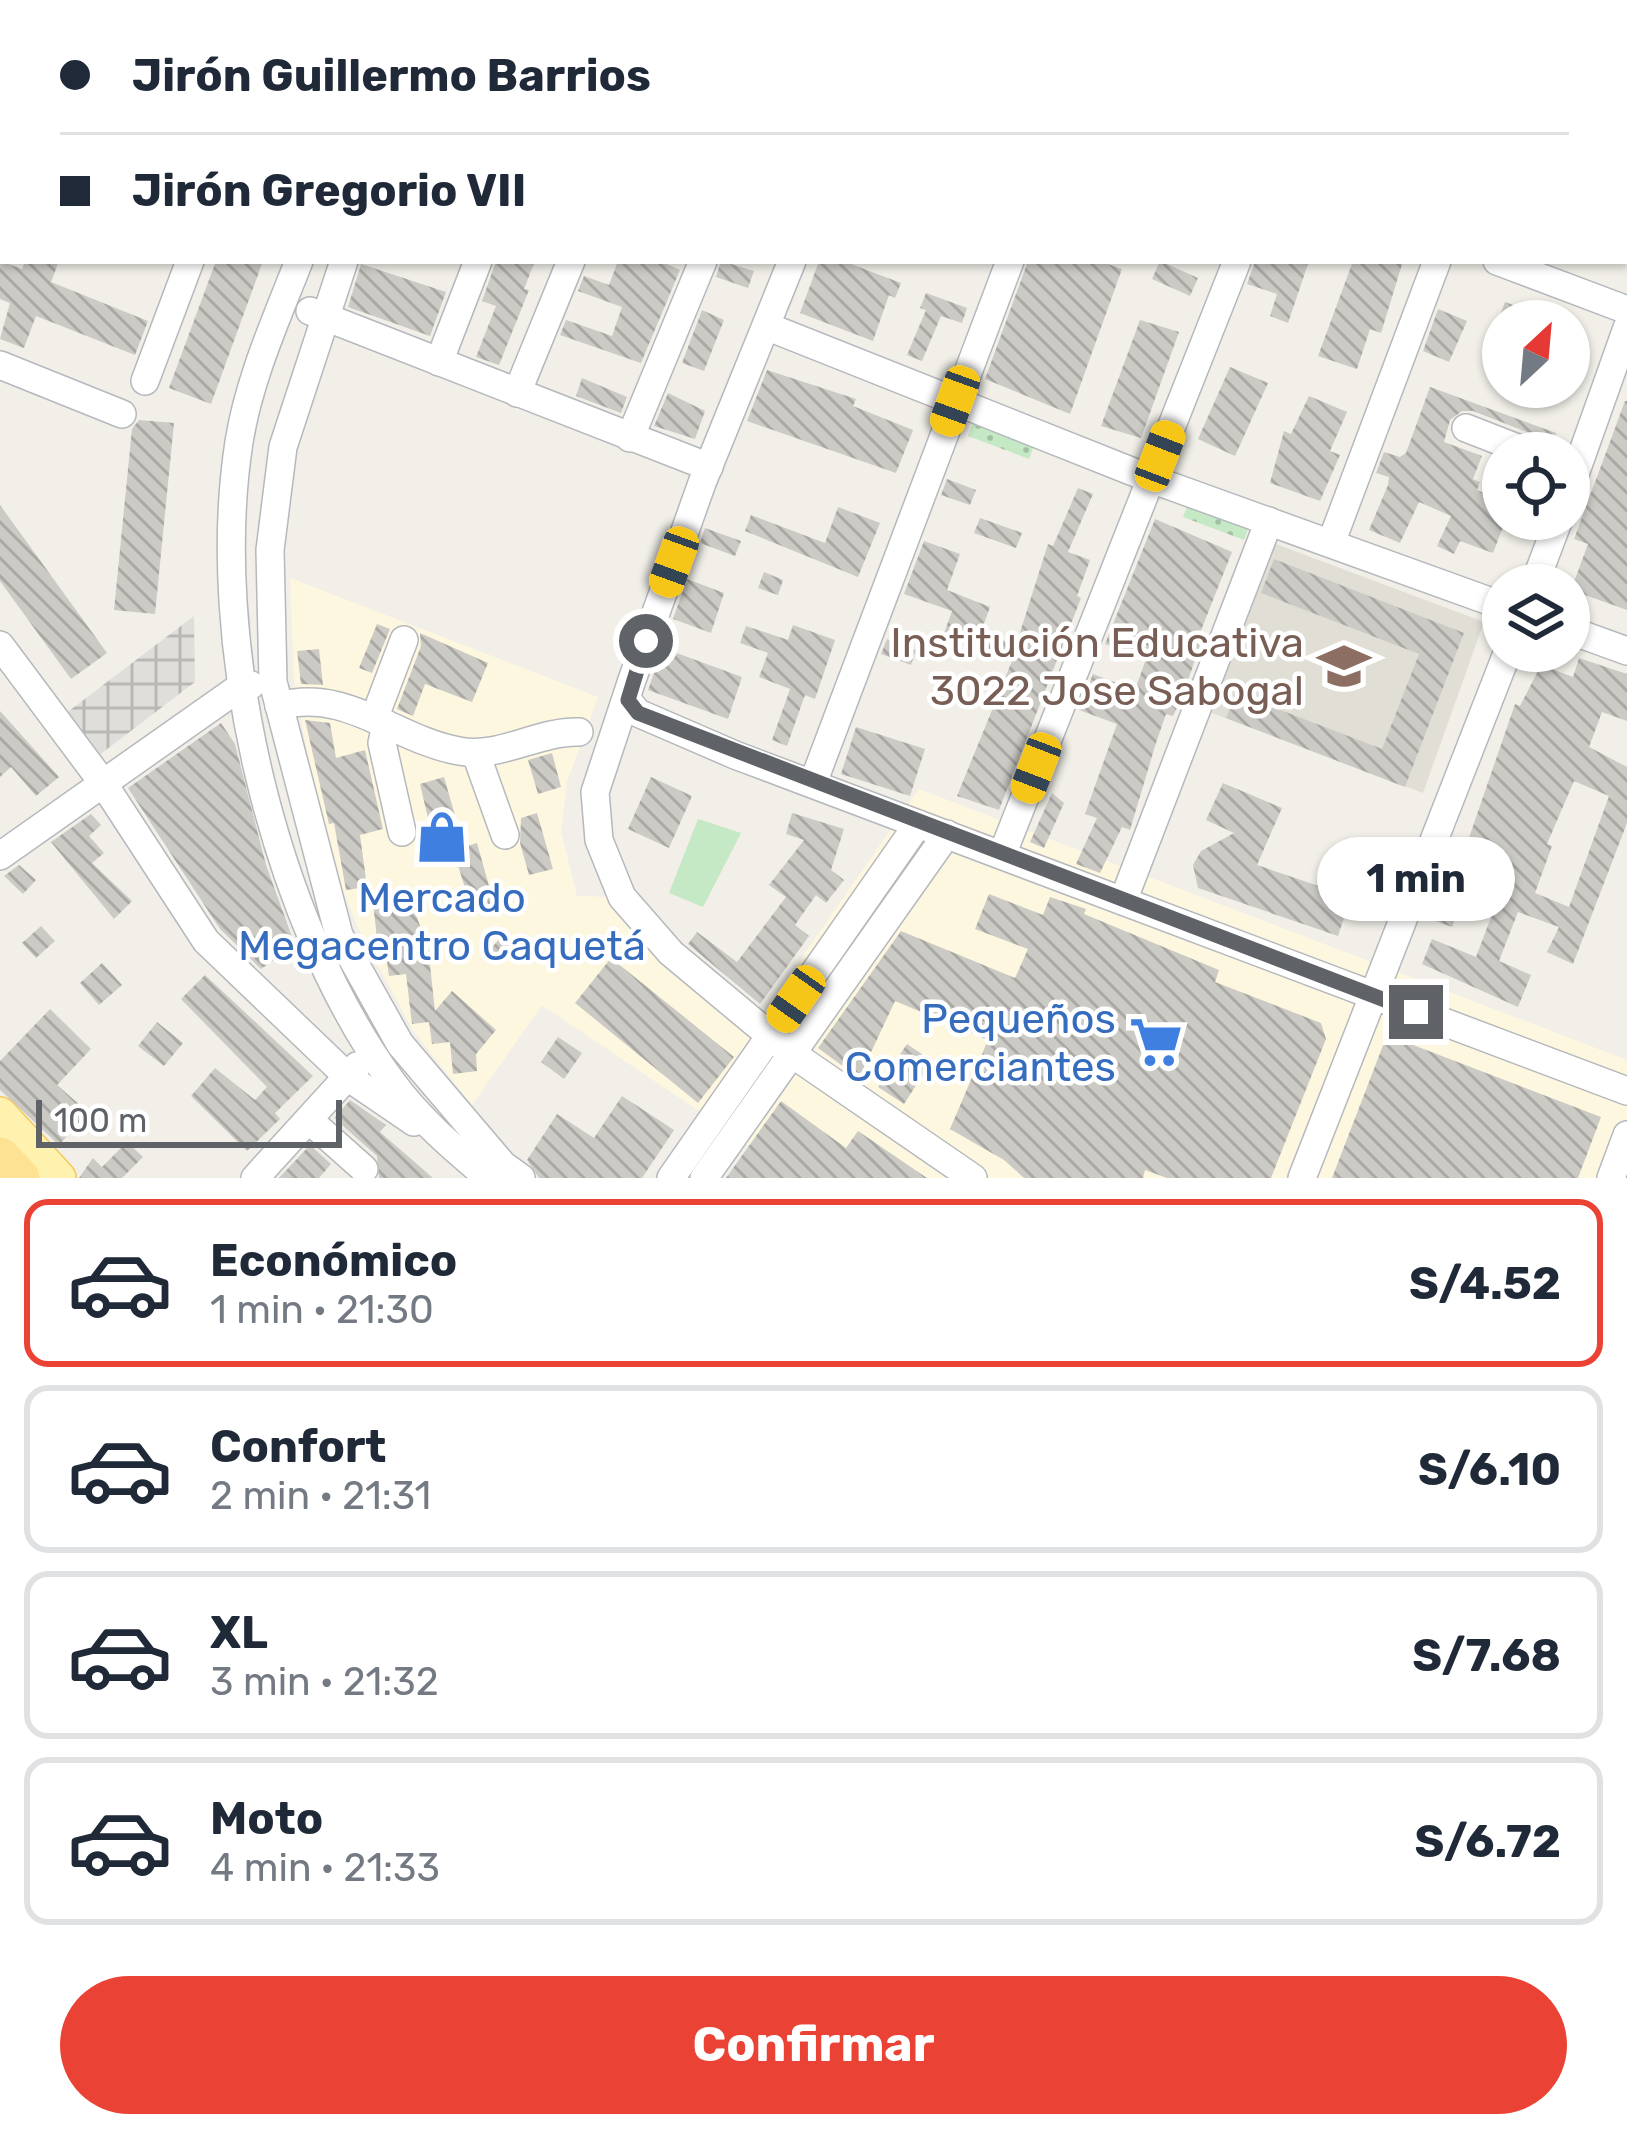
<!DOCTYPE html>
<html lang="es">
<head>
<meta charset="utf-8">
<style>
	:root { --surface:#fff; --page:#f2f2f3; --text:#1f2937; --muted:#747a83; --line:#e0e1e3; --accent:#ea4335 }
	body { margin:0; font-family:Rubik,sans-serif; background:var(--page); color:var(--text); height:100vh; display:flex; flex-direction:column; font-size:45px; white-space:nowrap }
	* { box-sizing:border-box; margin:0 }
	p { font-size:39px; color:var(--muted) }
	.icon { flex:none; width:66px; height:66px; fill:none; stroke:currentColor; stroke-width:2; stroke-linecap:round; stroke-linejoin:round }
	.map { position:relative; height:1178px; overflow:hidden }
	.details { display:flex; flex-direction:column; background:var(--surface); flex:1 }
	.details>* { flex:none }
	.banner { position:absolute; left:0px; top:0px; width:1629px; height:264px; box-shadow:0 3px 9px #0004; display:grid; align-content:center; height:264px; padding:0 60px; background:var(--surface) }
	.needle { width:78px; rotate:26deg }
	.fabs { position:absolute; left:1482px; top:300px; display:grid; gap:24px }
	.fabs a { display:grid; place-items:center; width:108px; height:108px; border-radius:50%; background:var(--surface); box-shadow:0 3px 9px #0004; font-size:60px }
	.scale { position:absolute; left:36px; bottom:30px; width:306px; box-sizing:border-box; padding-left:12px; border:6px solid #5f6368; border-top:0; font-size:33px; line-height:42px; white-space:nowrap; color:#5f6368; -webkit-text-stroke:9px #fff; paint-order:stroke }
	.end { position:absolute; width:54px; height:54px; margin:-27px; border:15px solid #5f6368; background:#fff; box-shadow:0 0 0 6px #fff }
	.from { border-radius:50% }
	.bubble { position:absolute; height:84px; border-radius:42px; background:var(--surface); box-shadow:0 3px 9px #0004; font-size:39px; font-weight:700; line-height:84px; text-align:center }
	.car { position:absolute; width:36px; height:72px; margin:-36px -18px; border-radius:15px; box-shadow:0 0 9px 3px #0007; background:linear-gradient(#f5c518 24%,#345 0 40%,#f5c518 0 76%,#345 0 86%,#f5c518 0) }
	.banner b { display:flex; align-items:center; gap:42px; height:114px; font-size:45px }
	.banner b+b { border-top:3px solid var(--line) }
	.banner i { width:30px; height:30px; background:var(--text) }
	ul { padding:21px 0 0; list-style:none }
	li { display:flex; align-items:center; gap:36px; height:168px; margin:0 24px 18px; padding:0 36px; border:6px solid var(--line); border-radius:24px }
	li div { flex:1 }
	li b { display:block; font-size:45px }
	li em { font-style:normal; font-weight:700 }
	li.current { border-color:var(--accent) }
	li>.icon { width:108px; height:108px; stroke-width:1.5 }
	.button { display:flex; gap:24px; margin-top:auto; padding:24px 60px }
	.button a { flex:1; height:138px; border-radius:72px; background:var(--accent); color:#fff; font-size:48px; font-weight:700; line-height:138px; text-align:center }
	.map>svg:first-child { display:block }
	.commercial { fill:#fef7e0 }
	.industrial { fill:url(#industrial-grid) }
	.education { fill:#e1ded6 }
	.grass { fill:url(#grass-dots) }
	.park { fill:#c5e8c5 }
	.building { fill:url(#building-back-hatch); fill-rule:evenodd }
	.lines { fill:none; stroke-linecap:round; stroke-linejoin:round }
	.minor-casing { stroke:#b5b8bc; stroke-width:30 }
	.major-casing { stroke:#f2c960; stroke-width:36 }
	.highway-casing { stroke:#f9ab00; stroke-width:42 }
	.minor { stroke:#fff; stroke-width:27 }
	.major { stroke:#fff2af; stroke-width:33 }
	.highway { stroke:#fde293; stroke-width:39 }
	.route { stroke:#5f6368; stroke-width:15 }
	.labels { text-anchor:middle; stroke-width:9; stroke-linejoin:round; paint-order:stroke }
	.education-label { font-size:42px; fill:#785e54; stroke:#fff; text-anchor:end }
	.shop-label { font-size:42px; fill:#366cbe; stroke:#fff }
</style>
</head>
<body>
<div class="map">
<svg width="1627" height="1178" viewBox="0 0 1627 1178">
	<defs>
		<pattern id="industrial-grid" width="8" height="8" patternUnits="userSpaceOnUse" patternTransform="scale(3)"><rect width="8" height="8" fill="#e0deda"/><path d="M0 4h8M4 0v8" fill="none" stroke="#b9b8b5"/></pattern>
		<pattern id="grass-dots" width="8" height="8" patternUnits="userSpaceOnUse" patternTransform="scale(3)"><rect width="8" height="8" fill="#c5e8c5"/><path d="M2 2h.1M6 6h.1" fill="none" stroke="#a3c0a4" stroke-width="1.8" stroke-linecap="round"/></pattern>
		<pattern id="building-back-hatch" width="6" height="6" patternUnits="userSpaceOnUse" patternTransform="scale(3)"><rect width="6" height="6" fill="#cccac5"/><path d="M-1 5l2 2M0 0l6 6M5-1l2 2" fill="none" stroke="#a9a8a4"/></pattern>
	</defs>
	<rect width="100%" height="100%" fill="#f1efe8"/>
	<path class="commercial" d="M290,578L598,697L567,782L561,832L577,896L622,897L757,1022L919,789L1627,1060V1178H728L752,1147L542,1005L472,1105L414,1032L361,934L323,843L294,680Z"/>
	<path class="industrial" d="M194,616L195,682L98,756L65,714Z"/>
	<path class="education" d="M1263,539L1484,622L1423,793L1204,710Z"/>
	<g class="grass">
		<path d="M974,420L1035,443L1029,459L968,436Z"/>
		<path d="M1189,501L1250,524L1244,540L1183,517Z"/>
	</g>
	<path class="park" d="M698,819L741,833L703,907L669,893Z"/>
	<g class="building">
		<path d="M0,261L22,269L25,261H59L51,282L148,321L135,355L36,316L24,348L0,339L10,303L0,299Z"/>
		<path d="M216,261H263L211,404L169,388Z"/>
		<path d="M496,261H535L524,289L529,290L499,365L476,357L496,306L482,301Z"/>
		<path d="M618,261H660L680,270L641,363L560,335L566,320L612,336L622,307L578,291L584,276L609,285Z"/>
		<path d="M721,261L754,271L748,288L716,277Z"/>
		<path d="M819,261H843L901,283L895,298L889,295L873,341L800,313Z"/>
		<path d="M1028,261H1099L1122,269L1070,414L985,379Z"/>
		<path d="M1160,261L1198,278L1190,296L1152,279Z"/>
		<path d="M1255,261H1309L1288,323L1270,316L1277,294L1247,284Z"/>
		<path d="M1353,261H1403L1381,333L1370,329L1357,369L1318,356Z"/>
		<path d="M361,264L446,292L430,336L348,307Z"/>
		<path d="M926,293L967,308L962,323L941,316L922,361L907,355L926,310L920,308Z"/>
		<path d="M1505,302L1550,319V321H1498Z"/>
		<path d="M1438,309L1467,321L1449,362L1423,351Z"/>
		<path d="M702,310L724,320L704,371L682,363Z"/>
		<path d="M1140,320L1179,332L1141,438L1101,426Z"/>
		<path d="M1230,367L1268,383L1235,456L1198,439Z"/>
		<path d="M767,370L856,399L853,406L913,430L896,473L747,421Z"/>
		<path d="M582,378L627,397L621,413L576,396Z"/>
		<path d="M1430,387L1556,433L1549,451L1537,436L1473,411H1462L1450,420L1444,442L1482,456L1473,479L1480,482L1477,490L1503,501V527L1493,553L1460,541L1454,554L1437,546L1451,516L1419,502L1400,543L1369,530L1388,485L1389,477L1376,473L1384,452L1400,457L1406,453Z"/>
		<path d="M668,393L705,411L695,439L654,426Z"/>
		<path d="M1309,396L1347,412L1330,451L1340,455L1320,501L1270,483L1284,431L1291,434Z"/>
		<path d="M1625,401H1627V610L1571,590L1588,544L1574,539Z"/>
		<path d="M139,420L174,423L155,614L114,610L132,429Z"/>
		<path d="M947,479L976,490L970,505L941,495Z"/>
		<path d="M1078,488L1093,494L1068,552L1090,560L1077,596L1081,598L999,810L957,796L1012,661L943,636L952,611L904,594L924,541L960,554L947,590L990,607L981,632L1016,645L1048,544L1053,546Z"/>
		<path d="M0,505L107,653L71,679L0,581Z"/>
		<path d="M838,507L880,523L858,577L745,531L751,515L825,543Z"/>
		<path d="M980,518L1022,533L1016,548L974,533Z"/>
		<path d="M1155,519L1232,552L1196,643L1200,645L1182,698L1173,716L1166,714L1156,743L1130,830L1122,827L1100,873L1076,864L1097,818L1085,814L1117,724L1079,710L1093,674L1135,690L1146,659L1105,644Z"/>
		<path d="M705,528L741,541L735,556L700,543Z"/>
		<path d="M1274,559L1464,633L1405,787L1226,718L1236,693L1382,749L1419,654L1261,593Z"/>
		<path d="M764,572L783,580L778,595L758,588Z"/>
		<path d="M687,579L724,593L711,633L673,619Z"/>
		<path d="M377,624L390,629L372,673L359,668Z"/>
		<path d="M793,625L835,640L815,699L805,695L787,746L772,740L790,689L759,677L768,653L740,643L746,626L788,640Z"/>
		<path d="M420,633L488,663L472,702L425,684L413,716L397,709L421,646Z"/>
		<path d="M887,639L916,650L911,665L881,654Z"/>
		<path d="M663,648L742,677L728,719L648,690Z"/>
		<path d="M319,649L323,685L301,684L297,651Z"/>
		<path d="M1579,658L1627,674V721L1602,712L1589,747L1627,767V823L1573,964L1547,952L1559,927L1518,912L1499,961L1531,975L1518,1007L1422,964L1432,939L1476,957L1499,896L1468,887L1452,927L1430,919L1441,890L1450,893L1515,704L1520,706L1541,665L1573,677ZM1574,781L1609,796L1569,907L1535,893L1552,846L1547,844Z"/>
		<path d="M0,711L59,777L36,796L11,767L0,777Z"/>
		<path d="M305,720L330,723L336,758L365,750L383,829L360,835L367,887L346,890L334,823L329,824Z"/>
		<path d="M221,723L235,744L266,865L295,945L261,969L220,929L128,788Z"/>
		<path d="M856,727L925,749L910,796L841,774Z"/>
		<path d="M552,753L561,787L538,794L528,760Z"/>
		<path d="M444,777L464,847L477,843L494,904L472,910L455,856L438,861L420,784Z"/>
		<path d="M651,777L692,796L669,848L628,829Z"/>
		<path d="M1223,783L1282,808L1257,865L1351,897L1338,936L1198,888L1193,865L1201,851L1234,833L1206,820Z"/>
		<path d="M1052,793L1064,803L1044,848L1030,842Z"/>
		<path d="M537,813L553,869L529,875L520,843L521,818Z"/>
		<path d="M792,813L844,829L831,870L844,880L826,903L816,895L795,925L809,936L760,1004L688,944L697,932L737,962L786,897L769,885L804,840L786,834Z"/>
		<path d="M91,814L101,825L89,836L104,853L92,863L132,901L114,919L51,842Z"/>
		<path d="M19,865L36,880L23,894L4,876Z"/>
		<path d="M989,894L1043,915L1050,897L1086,909L1084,914L1219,970L1215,982L1321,1023L1326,1039L1271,1178H1167L1145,1170L1143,1178H1024L1004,1160L950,1129L988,1040L895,1001L859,1078L818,1048L901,931L1015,978L1028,949L975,929Z"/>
		<path d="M410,899L428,947L435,1011L452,991L496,1030L476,1054L477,1071L453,1074L450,1042L432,1044L429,1022L412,1024L406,974L389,976L386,955L379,956L373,903Z"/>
		<path d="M41,926L55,941L36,958L22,943Z"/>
		<path d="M505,932L518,944L503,962L489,951Z"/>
		<path d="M611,958L734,1057L698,1103L575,1003Z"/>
		<path d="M102,963L122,985L99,1005L80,983Z"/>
		<path d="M205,975L313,1076L275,1113L280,1119L247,1151L191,1096L215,1068L255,1100L267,1087L181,999Z"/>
		<path d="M50,1009L91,1049L57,1085L88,1112L59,1145L0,1090V1061Z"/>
		<path d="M157,1022L183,1043L164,1066L138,1046Z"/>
		<path d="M1387,1035L1601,1117L1578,1178H1332Z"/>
		<path d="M558,1037L582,1053L564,1079L541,1062Z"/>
		<path d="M907,1044L932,1061L904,1104L878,1087Z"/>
		<path d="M622,1096L674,1130L642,1178H539L527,1160L557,1114L594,1138Z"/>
		<path d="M350,1100L386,1125L380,1132L433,1178H379L377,1156L334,1118Z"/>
		<path d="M781,1101L846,1148L858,1131L927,1178H726Z"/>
		<path d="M127,1142L143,1157L122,1178H79L93,1158L102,1167Z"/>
		<path d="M310,1145L331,1164L319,1178H279Z"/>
	</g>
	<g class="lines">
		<g class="minor-casing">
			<g id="minor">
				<path d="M569,0L576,3"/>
				<path d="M751,0L759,3"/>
				<path d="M1127,0L1132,3"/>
				<path d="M0,3L3,4"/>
				<path d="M77,3L78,0"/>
				<path d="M287,3L288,0"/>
				<path d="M399,3L400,0"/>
				<path d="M443,3L445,0"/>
				<path d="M716,3L717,0"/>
				<path d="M891,3L892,0"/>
				<path d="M1443,3L1445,0"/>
				<path d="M0,53L3,54"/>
				<path d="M0,202L3,193"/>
				<path d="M299,261C276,320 249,379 239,442C208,641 273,919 392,1082C419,1119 454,1149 489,1178"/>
				<path d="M344,261L283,447L270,550L273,682L339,935L400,1044L503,1165L521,1178"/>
				<path d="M792,261L702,483L632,680L595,792L599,840L622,897L671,953L791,1053L973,1178"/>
				<path d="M1497,261L1627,310"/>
				<path d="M310,311L709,467"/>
				<path d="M766,326L1151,479L1503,606"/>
				<path d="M439,362L478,261"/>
				<path d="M0,365L122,414"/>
				<path d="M145,381L190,261"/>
				<path d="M517,393L571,261"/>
				<path d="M1466,428L1530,453"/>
				<path d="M630,438L703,261"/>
				<path d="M1569,491L1627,328"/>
				<path d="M1331,543L1437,261"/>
				<path d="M1534,585L1559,519"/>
				<path d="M1569,630L1627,651"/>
				<path d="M0,645L103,783L206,941L348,1077L414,1122"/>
				<path d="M628,701L638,713L735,755L1627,1091"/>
				<path d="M279,706C346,687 396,740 459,751C500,759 537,731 579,732"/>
				<path d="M374,719L404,640"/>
				<path d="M386,724L382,743L402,832"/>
				<path d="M476,754L505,835"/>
				<path d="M813,783L1010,261"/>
				<path d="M1002,855L1237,261"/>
				<path d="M0,856L240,687L251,685"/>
				<path d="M1123,901L1269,521"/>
				<path d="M309,1120L364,1169"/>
				<path d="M255,1178L357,1066"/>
				<path d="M671,1178L918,824"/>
				<path d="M704,1178L947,834"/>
				<path d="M1302,1178L1508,651"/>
				<path d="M1611,1178L1627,1135"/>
			</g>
		</g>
		<g class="major-casing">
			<path id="major" d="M0,1114L59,1178"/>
		</g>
		<g class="highway-casing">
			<path id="highway" d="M0,1157L20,1178"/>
		</g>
		<use href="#minor" class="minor"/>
		<use href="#major" class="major"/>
		<use href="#highway" class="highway"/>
	</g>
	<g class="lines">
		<path class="route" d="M646,641L628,700L638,713L1416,1012"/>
	</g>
	<defs>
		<g id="school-bare" transform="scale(4.14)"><path d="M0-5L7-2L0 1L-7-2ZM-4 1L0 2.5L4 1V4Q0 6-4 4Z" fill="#8d6e63" stroke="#fff" stroke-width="2.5" paint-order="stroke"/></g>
		<g id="shop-bare" transform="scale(4.14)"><path d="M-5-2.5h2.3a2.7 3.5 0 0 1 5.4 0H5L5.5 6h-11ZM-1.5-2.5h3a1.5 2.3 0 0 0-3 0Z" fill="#3f7fe0" stroke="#fff" stroke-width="2.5" paint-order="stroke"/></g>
		<g id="supermarket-bare" transform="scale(4.14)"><path d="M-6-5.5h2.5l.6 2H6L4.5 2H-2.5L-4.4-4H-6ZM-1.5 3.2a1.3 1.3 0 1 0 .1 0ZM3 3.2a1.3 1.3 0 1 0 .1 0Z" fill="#3f7fe0" stroke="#fff" stroke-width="2.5" paint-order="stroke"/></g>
	</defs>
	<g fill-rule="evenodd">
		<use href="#school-bare" x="1344" y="666"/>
		<use href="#shop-bare" x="442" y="837"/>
		<use href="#supermarket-bare" x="1156" y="1042"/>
	</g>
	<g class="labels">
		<g class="education-label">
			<text x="1304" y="657">Institución Educativa<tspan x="1304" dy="48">3022 Jose Sabogal</tspan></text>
		</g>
		<g class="shop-label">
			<text x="442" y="912">Mercado<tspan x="442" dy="48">Megacentro Caquetá</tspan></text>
			<text x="1116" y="1033" text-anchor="end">Pequeños<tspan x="1116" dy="48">Comerciantes</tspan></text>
		</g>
	</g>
</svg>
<div class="fabs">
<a><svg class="needle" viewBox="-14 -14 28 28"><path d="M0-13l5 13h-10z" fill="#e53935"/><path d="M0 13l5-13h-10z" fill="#747a83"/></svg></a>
<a><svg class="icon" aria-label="locate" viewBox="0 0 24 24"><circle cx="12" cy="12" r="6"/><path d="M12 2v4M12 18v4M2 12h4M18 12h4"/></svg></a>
<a><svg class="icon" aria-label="layers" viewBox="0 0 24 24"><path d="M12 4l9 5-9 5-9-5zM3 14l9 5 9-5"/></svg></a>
</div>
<div class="scale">100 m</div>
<i class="end from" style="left:646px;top:641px"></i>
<i class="end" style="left:1416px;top:1012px"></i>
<div class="bubble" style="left:1317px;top:837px;width:198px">1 min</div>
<i class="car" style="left:955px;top:401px;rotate:200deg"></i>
<i class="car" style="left:1160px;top:456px;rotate:21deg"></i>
<i class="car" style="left:674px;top:562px;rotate:200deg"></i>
<i class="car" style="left:1036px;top:768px;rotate:201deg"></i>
<i class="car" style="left:796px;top:999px;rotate:215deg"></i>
<div class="banner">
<b><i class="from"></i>Jirón Guillermo Barrios</b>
<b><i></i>Jirón Gregorio VII</b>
</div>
</div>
<section class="details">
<ul>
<li class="current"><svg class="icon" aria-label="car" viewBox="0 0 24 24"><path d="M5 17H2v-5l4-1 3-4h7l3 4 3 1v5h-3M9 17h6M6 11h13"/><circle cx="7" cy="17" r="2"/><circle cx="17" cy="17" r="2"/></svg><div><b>Económico</b><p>1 min · 21:30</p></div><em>S/4.52</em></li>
<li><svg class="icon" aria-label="car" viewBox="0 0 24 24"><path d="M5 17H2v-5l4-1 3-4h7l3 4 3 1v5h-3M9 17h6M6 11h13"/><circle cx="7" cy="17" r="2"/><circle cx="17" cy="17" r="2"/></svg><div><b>Confort</b><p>2 min · 21:31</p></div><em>S/6.10</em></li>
<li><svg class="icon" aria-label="car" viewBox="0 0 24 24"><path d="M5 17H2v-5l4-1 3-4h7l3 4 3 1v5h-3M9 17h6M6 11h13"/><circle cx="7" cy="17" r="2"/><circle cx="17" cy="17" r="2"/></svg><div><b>XL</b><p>3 min · 21:32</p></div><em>S/7.68</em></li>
<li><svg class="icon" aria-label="car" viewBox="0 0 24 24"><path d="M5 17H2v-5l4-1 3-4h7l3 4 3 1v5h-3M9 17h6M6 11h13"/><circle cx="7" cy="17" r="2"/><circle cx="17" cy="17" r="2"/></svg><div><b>Moto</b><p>4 min · 21:33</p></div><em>S/6.72</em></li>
</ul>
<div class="button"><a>Confirmar</a></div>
</section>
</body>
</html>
